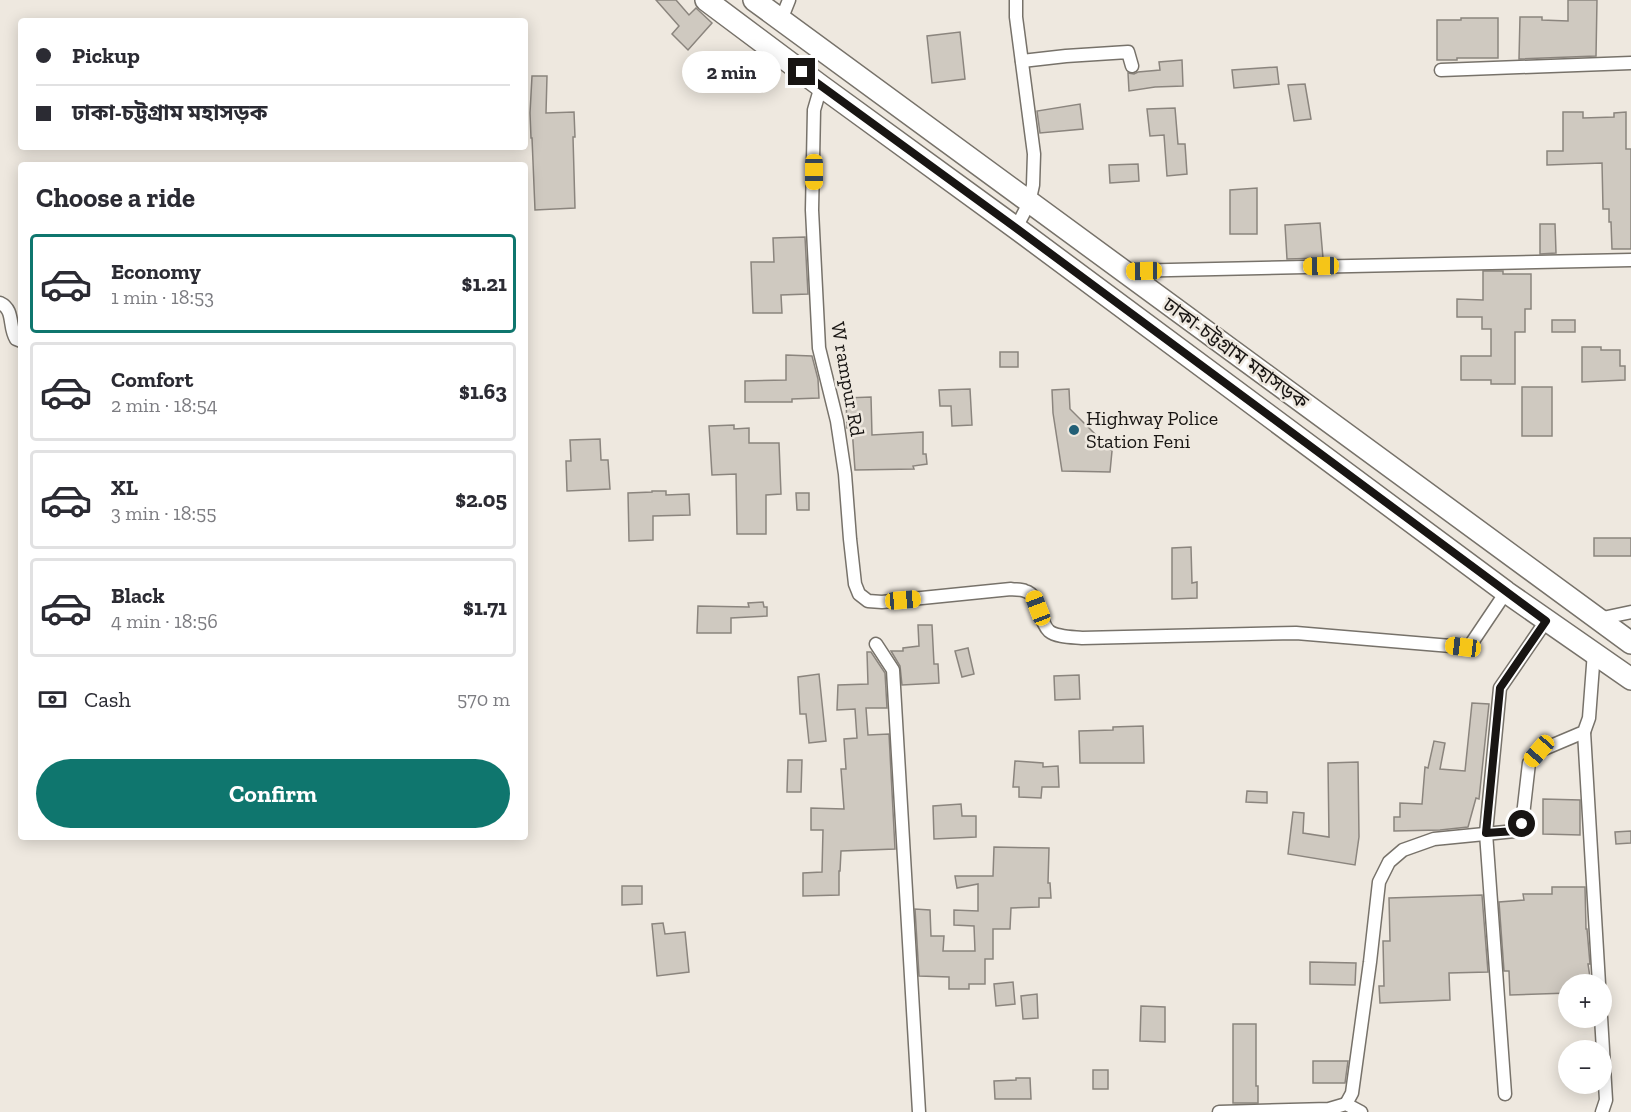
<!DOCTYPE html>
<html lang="en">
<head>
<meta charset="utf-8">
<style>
	:root { --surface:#fff; --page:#f2f2f3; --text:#2b2b33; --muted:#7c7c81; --line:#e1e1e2; --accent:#0f766e }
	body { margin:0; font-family:"Zilla Slab","Noto Sans Bengali",serif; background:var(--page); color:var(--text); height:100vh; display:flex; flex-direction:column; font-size:22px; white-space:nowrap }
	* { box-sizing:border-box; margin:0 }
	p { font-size:20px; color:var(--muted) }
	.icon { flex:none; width:33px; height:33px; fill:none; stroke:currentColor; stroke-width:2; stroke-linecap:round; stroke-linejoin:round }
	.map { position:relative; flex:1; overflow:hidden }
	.side { position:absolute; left:18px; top:162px; width:510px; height:678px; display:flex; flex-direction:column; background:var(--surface); border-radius:6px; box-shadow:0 3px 15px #0003 }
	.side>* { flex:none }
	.banner { position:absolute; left:18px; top:18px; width:510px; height:132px; border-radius:6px; box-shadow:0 3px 15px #0003; display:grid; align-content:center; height:132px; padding:0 18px; background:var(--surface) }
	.fabs { position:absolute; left:1558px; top:974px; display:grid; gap:12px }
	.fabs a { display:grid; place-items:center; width:54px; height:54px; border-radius:50%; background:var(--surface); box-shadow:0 3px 15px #0003; font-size:30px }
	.end { position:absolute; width:27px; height:27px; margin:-14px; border:8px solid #181513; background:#fff; box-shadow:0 0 0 3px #fff }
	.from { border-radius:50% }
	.bubble { position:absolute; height:42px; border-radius:21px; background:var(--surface); box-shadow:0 3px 15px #0003; font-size:20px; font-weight:800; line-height:42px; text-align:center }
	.car { position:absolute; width:18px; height:36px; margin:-18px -9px; border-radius:8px; box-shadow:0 0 4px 2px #0007; background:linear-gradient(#f5c518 24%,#345 0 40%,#f5c518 0 76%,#345 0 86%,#f5c518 0) }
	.banner b { display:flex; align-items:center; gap:21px; height:57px; font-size:22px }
	.banner b+b { border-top:2px solid var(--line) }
	.banner i { width:15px; height:15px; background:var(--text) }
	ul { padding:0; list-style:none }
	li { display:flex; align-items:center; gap:18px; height:99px; margin:0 12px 9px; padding:0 6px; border:3px solid var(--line); border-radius:6px }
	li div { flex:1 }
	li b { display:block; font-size:22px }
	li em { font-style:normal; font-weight:800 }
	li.on { border-color:var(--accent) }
	li>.icon { width:54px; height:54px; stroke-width:1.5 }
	h2 { padding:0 18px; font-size:27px; line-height:72px }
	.pay { display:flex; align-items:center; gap:15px; height:66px; padding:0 18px; font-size:22px }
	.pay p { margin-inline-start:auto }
	.cta { display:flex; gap:12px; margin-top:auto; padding:12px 18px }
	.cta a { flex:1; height:69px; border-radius:36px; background:var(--accent); color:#fff; font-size:24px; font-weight:800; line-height:69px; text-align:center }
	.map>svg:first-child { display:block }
	.building { fill:#cfc9c0; stroke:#8b857e; stroke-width:1.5 }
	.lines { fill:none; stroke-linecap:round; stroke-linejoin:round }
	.minor-casing { stroke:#77726a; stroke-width:15 }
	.trunk-casing { stroke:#77726a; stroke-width:24 }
	.minor { stroke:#fff; stroke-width:12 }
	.trunk { stroke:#fff; stroke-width:21 }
	.route { stroke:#181513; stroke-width:8 }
	.poi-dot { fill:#225f76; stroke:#eee8df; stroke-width:2 }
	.labels { text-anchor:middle; stroke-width:5; stroke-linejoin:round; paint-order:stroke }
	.street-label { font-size:20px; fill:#181513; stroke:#eee8df }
	.poi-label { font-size:20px; fill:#181513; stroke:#eee8df; text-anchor:start }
</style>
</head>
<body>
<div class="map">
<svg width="1631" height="1112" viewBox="0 0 1631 1112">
	<rect width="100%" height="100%" fill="#eee8df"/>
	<g class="building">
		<path d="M656,0H676L689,15L696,8L712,23L688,50L672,34L679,26Z"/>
		<path d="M1568,0H1597L1596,56L1519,59L1520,17H1542V20L1568,21Z"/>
		<path d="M1461,18H1498V58H1457V60H1437V20H1461Z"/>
		<path d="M960,32L965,79L932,83L927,36Z"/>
		<path d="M1182,60L1183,86L1155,87L1129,91L1128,73L1134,74L1138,72L1160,70L1159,62Z"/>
		<path d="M1277,67L1279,84L1234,88L1232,70Z"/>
		<path d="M532,76H547L546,113L574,112L575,137H573L575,208L535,210L532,138H531L530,113Z"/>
		<path d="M1305,84L1311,119L1294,121L1288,85Z"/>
		<path d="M1080,104L1083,129L1040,133L1037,111Z"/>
		<path d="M1175,108L1178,144H1185L1187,174L1167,176L1164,135L1150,136L1147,109Z"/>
		<path d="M1563,112H1583V118L1614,117V113L1626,112V149H1631V249H1612L1611,222H1609V209H1603L1602,163L1547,165V151H1563Z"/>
		<path d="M1138,164L1139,181L1110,183L1109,165Z"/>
		<path d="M1257,188V234H1230V190Z"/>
		<path d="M1320,223L1323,258L1287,259L1285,225Z"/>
		<path d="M1540,224H1555L1556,253L1540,254Z"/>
		<path d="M805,237L808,294L781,295L782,313H753L751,262H774L773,238Z"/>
		<path d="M1483,271H1503V274H1531V309H1525V332H1515V384H1491V380H1461V356H1491V329H1482V317H1457V299L1483,300Z"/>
		<rect x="1552" y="320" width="23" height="12"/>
		<path d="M1582,347H1601V350H1620V366H1625V380L1582,382Z"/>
		<rect x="1000" y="352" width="18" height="15"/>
		<path d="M786,355L812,356L818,379L819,398L792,399V402H745V381L786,380Z"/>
		<rect x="1522" y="387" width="30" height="49"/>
		<path d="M970,389L972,425L952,426L951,406H940L939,390Z"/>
		<path d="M1069,389L1070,409L1112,451L1110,472L1062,471L1053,413L1052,390Z"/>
		<path d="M871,397L872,435L923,432V454H926L927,464L913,466L914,469L855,470L852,428H847L846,398Z"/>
		<path d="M734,425V429L749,428V443H779L781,494L766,495V534H737L736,474L712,475L709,426Z"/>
		<path d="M600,439L601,460H608L610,489L567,491L566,461H571L570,440Z"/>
		<path d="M652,491H666V495L689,494L690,515L653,516V540L629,541L628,493L652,492Z"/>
		<path d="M796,493H809V510H797Z"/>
		<rect x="1594" y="538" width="37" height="18"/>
		<path d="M1191,547L1192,583L1197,582V598L1172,599V548Z"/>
		<path d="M763,602L764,607H767V616L731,618V633H697L698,606L749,607L748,603Z"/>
		<path d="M918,625H932L934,664H938L939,683L902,685L900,666L891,651H903V648L919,646Z"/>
		<path d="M968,648L974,674L962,677L955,651Z"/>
		<path d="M867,652H871L885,673L887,708H866L868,735L889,734L895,849L841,851L840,871H839V895L803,896V873L822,872L823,830H811V808L844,809L841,769H846L844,739L857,738L855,709L837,710L838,685L868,684Z"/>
		<path d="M819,674L826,741L809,743L806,714H800L798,677Z"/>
		<path d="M1079,675L1080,699L1055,700L1054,676Z"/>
		<path d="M1472,703L1489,704L1479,799L1476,798L1468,827L1440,830L1394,831V817H1400V803L1422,804L1425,767L1428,768L1434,741L1445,743L1440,769L1465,771Z"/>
		<path d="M1143,726L1144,763H1080L1079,731L1113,730V727Z"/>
		<path d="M788,760H802L801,792H787Z"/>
		<path d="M1015,761L1043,763V767L1058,766L1059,787H1042L1041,798L1019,797V787H1013Z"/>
		<path d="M1358,762L1359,837L1355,865L1288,854L1293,812L1304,813L1303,833L1329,837L1328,763Z"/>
		<path d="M1247,791L1267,792V803L1246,802Z"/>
		<path d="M1543,799L1580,800V835L1543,834Z"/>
		<path d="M961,804L962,816H976V837L934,839L933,806Z"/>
		<path d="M1631,831V843L1616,844L1615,832Z"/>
		<path d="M994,847L1049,848L1048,883H1050L1051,898H1039V907L1011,908L1010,929H993V959H985V984H969V989H949V977L919,976L915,909L930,910L931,936H944L943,951H975L974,926L954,925V910L978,911V884L957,888L955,876H993Z"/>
		<path d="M622,886H642V904L622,905Z"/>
		<path d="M1552,887H1585L1586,929H1587L1590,964H1588L1591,984H1569V993L1510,995L1509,971H1504L1499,902L1524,900L1523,894H1552Z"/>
		<path d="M1482,895L1488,972L1449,973L1450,1000L1380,1003L1379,986H1384L1383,941H1390L1389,898Z"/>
		<path d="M663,923L665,934L685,932L689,972L657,976L652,924Z"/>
		<path d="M1310,962L1356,963L1355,985L1310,984Z"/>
		<path d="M1013,982L1015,1004L996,1006L994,984Z"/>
		<path d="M1037,994L1038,1018L1023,1019L1021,996Z"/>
		<path d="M1141,1006L1165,1007V1042L1140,1041Z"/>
		<path d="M1233,1024H1256V1086H1258V1103H1233Z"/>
		<path d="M1313,1061H1348L1345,1083H1313Z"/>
		<rect x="1093" y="1070" width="15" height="19"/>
		<path d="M1016,1078H1030L1031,1099H995L994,1081L1016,1080Z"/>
	</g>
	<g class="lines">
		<g class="minor-casing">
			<g id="minor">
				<path d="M1016,0V17L1034,154L1033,185L1029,203L1016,228"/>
				<path d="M781,20L789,0"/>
				<path d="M1022,61L1066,56L1128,52L1132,66"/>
				<path d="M1441,70L1631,63"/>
				<path d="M821,86L814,110L812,210L819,348L837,421L845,474L850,539L855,584L859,594L868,601L882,602L1011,589C1015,590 1021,589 1025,591C1041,595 1038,621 1049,631C1056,637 1072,637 1082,638L1296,633L1463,647H1469L1506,592"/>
				<path d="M1125,271L1631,260"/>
				<path d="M0,303C15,310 8,326 16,339L21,341"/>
				<path d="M1598,619L1631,612"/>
				<path d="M876,644L893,670L919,1112"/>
				<path d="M1584,732L1599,984"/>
				<path d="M1601,1017L1606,1100L1602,1112"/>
				<path d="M1505,1094L1486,833L1500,688L1546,621"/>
				<path d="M1346,1104L1352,1093L1370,962L1379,882L1389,862L1403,850L1434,839L1515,831L1522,824L1529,763L1539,751L1584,732L1589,718L1594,652"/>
				<path d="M1219,1112L1329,1109L1346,1104L1361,1112"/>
			</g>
		</g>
		<g class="trunk-casing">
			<g id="trunk">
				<path d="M706,0L821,86L1016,228L1506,592L1631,679"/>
				<path d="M754,0L1631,643"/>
			</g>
		</g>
		<use href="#minor" class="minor"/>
		<use href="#trunk" class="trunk"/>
	</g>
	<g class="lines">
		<path class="route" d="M802,72L1016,228L1546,621L1500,688L1486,833L1515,831L1522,824"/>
	</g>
	<circle class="poi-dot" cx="1074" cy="430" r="6"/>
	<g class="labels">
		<g class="street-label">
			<text transform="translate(1236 353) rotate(36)" y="7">ঢাকা-চট্টগ্রাম মহাসড়ক</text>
			<text transform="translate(848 379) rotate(80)" y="7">W rampur Rd</text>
		</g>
		<g class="poi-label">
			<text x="1086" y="425">Highway Police<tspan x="1086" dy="23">Station Feni</tspan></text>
		</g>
	</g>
</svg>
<div class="fabs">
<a>+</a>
<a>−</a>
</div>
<i class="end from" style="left:1522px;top:824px"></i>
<i class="end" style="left:802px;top:72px"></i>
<div class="bubble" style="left:682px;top:51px;width:99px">2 min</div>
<i class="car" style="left:814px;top:172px;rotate:180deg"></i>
<i class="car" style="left:1321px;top:266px;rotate:269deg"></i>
<i class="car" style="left:1144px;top:271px;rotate:269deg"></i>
<i class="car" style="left:903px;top:600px;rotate:85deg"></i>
<i class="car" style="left:1038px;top:608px;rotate:339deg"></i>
<i class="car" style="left:1463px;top:647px;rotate:277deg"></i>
<i class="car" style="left:1539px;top:751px;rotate:221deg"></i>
<div class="banner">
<b><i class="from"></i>Pickup</b>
<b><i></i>ঢাকা-চট্টগ্রাম মহাসড়ক</b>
</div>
<section class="side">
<h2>Choose a ride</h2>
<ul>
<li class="on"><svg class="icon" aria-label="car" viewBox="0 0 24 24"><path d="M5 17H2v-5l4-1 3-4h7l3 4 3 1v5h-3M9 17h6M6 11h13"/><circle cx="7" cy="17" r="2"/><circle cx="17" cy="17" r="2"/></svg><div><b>Economy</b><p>1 min · 18:53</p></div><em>$1.21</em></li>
<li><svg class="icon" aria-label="car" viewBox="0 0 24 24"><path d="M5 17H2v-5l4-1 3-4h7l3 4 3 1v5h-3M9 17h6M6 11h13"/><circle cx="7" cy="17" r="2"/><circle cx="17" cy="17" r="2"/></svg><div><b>Comfort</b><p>2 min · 18:54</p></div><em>$1.63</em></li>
<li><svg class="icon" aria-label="car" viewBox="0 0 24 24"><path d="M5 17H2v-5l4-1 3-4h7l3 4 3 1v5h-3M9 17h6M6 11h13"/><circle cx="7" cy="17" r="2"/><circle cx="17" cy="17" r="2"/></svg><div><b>XL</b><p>3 min · 18:55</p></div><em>$2.05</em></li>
<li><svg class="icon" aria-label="car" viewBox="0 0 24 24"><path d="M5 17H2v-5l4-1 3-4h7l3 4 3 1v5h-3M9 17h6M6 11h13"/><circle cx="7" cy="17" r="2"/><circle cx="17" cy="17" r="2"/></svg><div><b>Black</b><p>4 min · 18:56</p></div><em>$1.71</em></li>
</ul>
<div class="pay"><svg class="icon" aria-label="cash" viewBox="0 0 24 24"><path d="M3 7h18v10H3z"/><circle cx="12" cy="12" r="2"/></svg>Cash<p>570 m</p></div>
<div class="cta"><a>Confirm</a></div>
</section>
</div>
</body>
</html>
